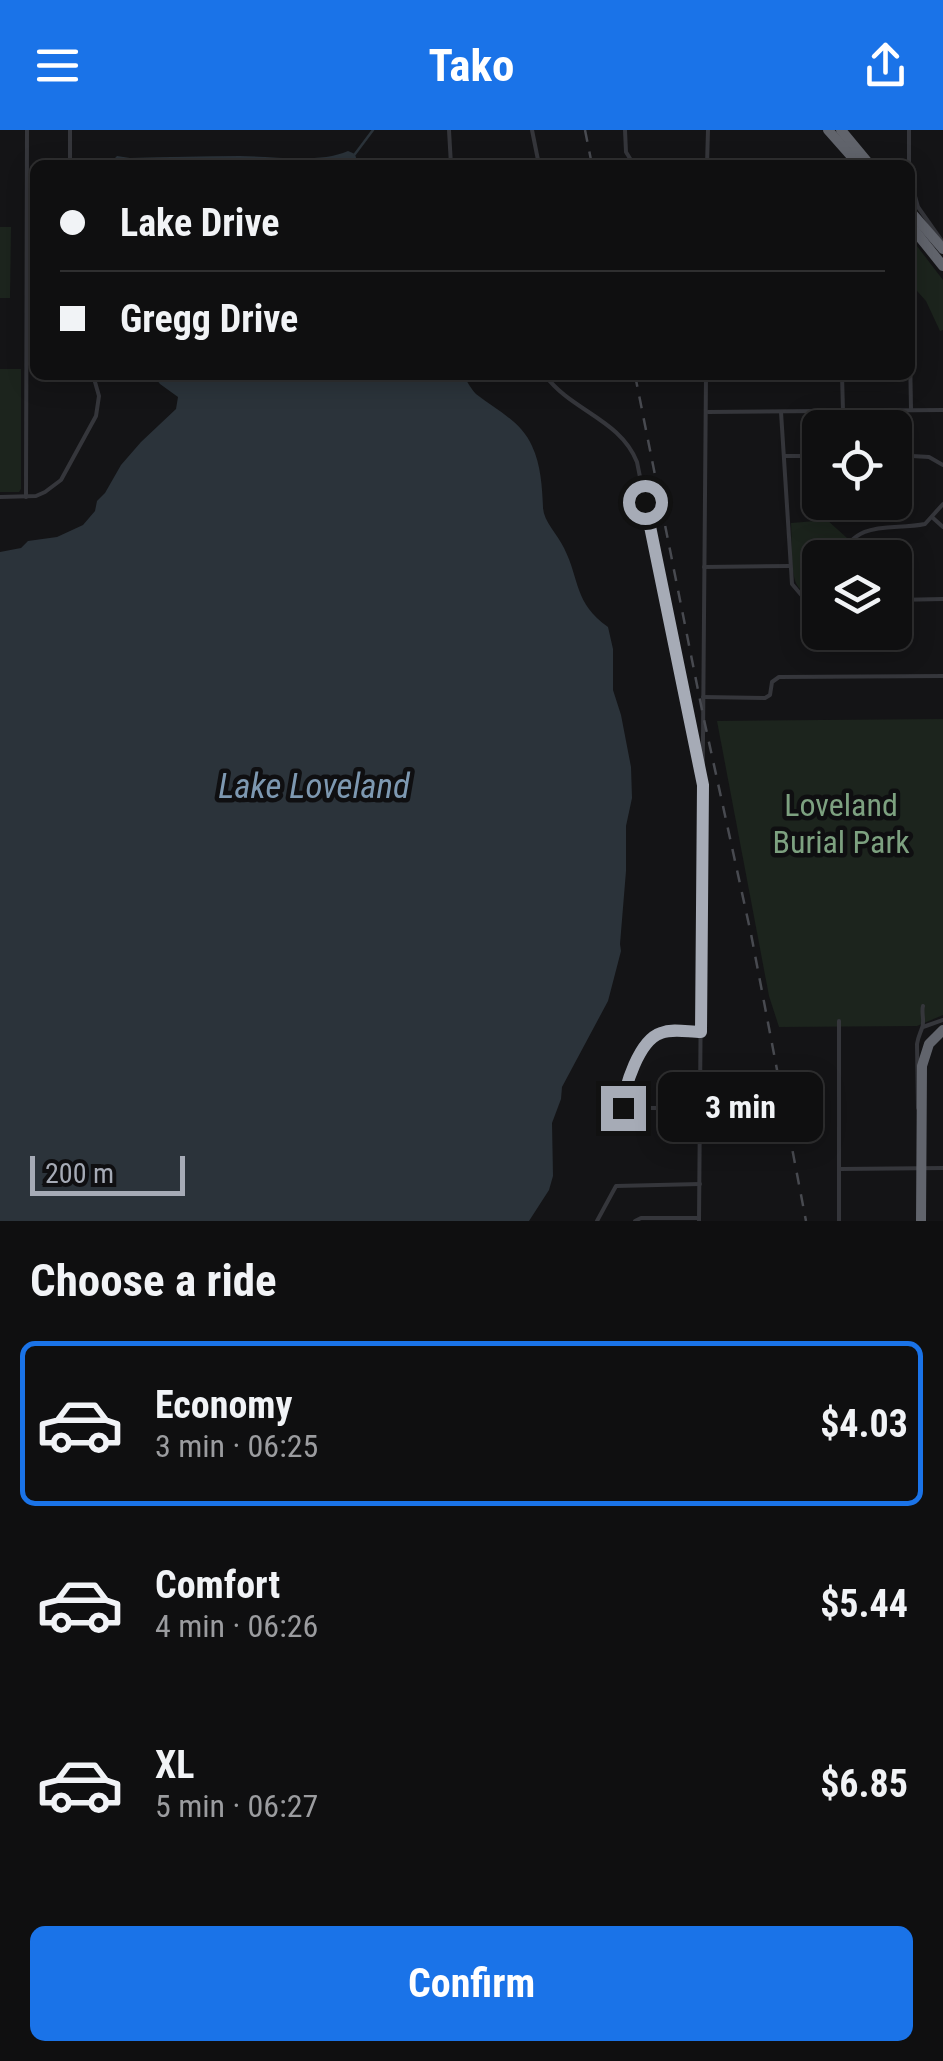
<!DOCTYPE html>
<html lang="en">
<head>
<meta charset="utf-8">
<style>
	:root { --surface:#0f0f10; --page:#181819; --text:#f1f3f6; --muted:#9b9c9f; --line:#2f2f30; --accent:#1a73e8 }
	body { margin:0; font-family:"Roboto Condensed",sans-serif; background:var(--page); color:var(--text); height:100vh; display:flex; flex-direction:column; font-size:38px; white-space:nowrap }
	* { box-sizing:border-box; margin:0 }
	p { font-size:32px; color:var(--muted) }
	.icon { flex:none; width:55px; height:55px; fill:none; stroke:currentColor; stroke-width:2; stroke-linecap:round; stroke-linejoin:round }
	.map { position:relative; height:1091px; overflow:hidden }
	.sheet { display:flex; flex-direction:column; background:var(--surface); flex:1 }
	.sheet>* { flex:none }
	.hud { position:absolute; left:30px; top:30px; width:885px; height:220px; border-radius:15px; box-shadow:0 5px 25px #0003,0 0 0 2px var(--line); display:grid; align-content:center; height:220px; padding:0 30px; background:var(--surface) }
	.buttons { position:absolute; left:802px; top:280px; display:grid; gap:20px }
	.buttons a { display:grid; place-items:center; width:110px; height:110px; border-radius:15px; background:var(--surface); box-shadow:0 5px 25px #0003,0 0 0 2px var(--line); font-size:50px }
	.scale { position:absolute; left:30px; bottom:25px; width:155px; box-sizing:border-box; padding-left:10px; border:5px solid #a6abb6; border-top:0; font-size:28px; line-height:35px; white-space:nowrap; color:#a6abb6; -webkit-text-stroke:8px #0f0f11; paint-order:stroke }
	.end { position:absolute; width:45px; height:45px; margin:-22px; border:12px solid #a6abb6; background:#111; box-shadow:0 0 0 5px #111 }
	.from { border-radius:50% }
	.bubble { position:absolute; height:70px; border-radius:15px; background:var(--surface); box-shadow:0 5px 25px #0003,0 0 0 2px var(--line); font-size:32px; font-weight:700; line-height:70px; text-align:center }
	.hud b { display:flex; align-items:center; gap:35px; height:95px; font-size:38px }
	.hud b+b { border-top:2px solid var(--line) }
	.hud i { width:25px; height:25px; background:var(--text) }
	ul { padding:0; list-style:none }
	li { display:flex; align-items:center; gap:30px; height:165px; margin:0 20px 15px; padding:0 10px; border:5px solid transparent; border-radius:15px }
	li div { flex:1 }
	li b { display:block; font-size:38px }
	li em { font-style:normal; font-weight:700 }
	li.on { border-color:var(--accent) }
	li>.icon { width:90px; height:90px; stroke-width:1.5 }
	h2 { padding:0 30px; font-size:45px; line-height:120px }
	.cta { display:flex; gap:20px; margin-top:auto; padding:20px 30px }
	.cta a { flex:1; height:115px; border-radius:15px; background:var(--accent); color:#fff; font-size:40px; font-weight:700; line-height:115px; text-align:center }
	header { display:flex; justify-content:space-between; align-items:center; height:130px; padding:0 30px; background:var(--accent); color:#fff; font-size:45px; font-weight:700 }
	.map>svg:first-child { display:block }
	.green { fill:#1c241d }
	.water { fill:#2b333a }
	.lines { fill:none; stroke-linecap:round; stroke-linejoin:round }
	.stream { stroke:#2b333a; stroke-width:2.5 }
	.street { stroke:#35363b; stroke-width:4 }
	.highway { stroke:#61646c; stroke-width:10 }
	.rail { stroke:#484a50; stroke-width:2.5; stroke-dasharray:12 10; stroke-linecap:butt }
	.route { stroke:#a6abb6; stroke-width:12 }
	.labels { text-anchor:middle; stroke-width:9; stroke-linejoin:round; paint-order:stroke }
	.park-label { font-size:32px; fill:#7da180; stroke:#0f0f11 }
	.water-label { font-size:35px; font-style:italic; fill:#7d98b1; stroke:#0f0f11 }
</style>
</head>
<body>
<header><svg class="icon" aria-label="menu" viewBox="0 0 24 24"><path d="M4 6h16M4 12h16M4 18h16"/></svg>Tako<svg class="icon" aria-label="share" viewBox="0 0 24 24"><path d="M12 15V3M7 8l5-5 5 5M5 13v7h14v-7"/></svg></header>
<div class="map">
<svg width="943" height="1091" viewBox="0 0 943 1091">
	<rect width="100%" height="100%" fill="#141416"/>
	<g class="green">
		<path d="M0,97H11L10,168H0Z"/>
		<path d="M910,107L943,150V200L940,201L926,171L910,153Z"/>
		<path d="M0,239H21V359L19,362H0Z"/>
		<path d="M827,390L847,408L836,427L820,428V465C811,464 802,464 797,455C790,443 792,408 791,393Z"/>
		<path d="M943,589V885L917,896L779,897L769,866L717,591Z"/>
	</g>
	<g class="water">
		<path d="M348,21L355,24L358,35H111V32L117,26L130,28C167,27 203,26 240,26C272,26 319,34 348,21Z"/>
		<path d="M153,245H463C467,251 471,259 476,264C496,280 521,291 532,316C541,335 542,357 543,377C543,391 558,405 564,418C580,450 574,473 608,497L613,519V560L621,585L631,637L632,668L626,696V741L620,814L621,821L608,871L562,957L561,969L552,993L553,1046L549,1060L529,1091H0V422L21,418L28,411L57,407L83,395L95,381L97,371L105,363L121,335L141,312L176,279L178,267L160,254Z"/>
	</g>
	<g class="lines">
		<path class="stream" d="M355,24L373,0"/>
		<g class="street">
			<path d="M449,0L451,35"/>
			<path d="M532,0L539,35"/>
			<path d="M625,0L626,22L634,35"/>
			<path d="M909,0V35"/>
			<path d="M70,35V0"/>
			<path d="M667,35L681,31H707"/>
			<path d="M707,35L708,0"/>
			<path d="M910,48L918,77L942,111"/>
			<path d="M910,222L911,280"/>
			<path d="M545,245C571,281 620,289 637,332L701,650"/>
			<path d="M842,245L843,281"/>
			<path d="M708,282L943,280"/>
			<path d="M781,282L792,454L803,467L820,470"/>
			<path d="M895,325L929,327L943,335"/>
			<path d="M785,326H820"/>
			<path d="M0,367L36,366L45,362L61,350L96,286L99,266L93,245"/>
			<path d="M26,367L27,0"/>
			<path d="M933,388L943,397"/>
			<path d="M840,428C857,388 892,401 925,394L943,374"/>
			<path d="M704,437L790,436"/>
			<path d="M895,470L943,469"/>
			<path d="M703,567L765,568L770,565L772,552L779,547L943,546"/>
			<path d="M923,897L943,890"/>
			<path d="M700,978H623C624,957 639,910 661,902C673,898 689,902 701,902"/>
			<path d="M918,978L917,914C918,907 920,904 922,898C925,891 921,883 923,876"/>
			<path d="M840,1039L943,1038"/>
			<path d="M597,1091L616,1056L700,1054"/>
			<path d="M635,1091L641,1088H699"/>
			<path d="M699,1091L706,245"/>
			<path d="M839,1091V891"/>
		</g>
		<g class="highway">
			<path d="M828,0L859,35"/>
			<path d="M841,0L870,35"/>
			<path d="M910,81L943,119"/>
			<path d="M910,95L943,136"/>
			<path d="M921,1091L922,936L929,914L943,900"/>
		</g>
		<g class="rail">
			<path d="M585,0L592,35"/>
			<path d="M635,245L703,585L751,804L806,1091"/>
		</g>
	</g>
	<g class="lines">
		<path class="route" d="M623,978C624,957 639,910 661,903C673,898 688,902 701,902L703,655L645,372"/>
	</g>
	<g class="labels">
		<g class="park-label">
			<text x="841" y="686">Loveland<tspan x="841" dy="37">Burial Park</tspan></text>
		</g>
		<g class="water-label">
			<text x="314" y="668">Lake Loveland</text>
		</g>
	</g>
</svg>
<div class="buttons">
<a><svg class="icon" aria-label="locate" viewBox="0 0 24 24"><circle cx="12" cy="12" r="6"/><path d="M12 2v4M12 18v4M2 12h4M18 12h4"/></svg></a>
<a><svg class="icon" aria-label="layers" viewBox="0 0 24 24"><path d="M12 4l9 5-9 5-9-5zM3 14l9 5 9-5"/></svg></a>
</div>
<div class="scale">200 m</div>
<i class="end from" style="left:645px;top:372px"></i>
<i class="end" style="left:623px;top:978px"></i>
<div class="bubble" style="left:658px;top:942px;width:165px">3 min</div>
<div class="hud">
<b><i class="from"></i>Lake Drive</b>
<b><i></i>Gregg Drive</b>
</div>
</div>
<section class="sheet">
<h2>Choose a ride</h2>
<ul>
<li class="on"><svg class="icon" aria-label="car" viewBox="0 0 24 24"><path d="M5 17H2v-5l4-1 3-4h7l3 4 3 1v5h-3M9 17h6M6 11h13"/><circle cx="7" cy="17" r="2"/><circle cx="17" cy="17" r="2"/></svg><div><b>Economy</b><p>3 min · 06:25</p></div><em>$4.03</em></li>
<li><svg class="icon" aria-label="car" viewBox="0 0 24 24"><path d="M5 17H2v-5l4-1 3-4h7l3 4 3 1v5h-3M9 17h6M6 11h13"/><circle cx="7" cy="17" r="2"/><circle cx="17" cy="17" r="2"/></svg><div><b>Comfort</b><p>4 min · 06:26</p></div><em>$5.44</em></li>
<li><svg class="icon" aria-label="car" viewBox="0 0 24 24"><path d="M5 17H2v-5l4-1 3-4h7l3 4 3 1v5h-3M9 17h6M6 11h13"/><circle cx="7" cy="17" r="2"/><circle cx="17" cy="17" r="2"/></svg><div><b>XL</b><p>5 min · 06:27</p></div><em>$6.85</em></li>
</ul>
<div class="cta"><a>Confirm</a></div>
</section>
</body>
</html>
